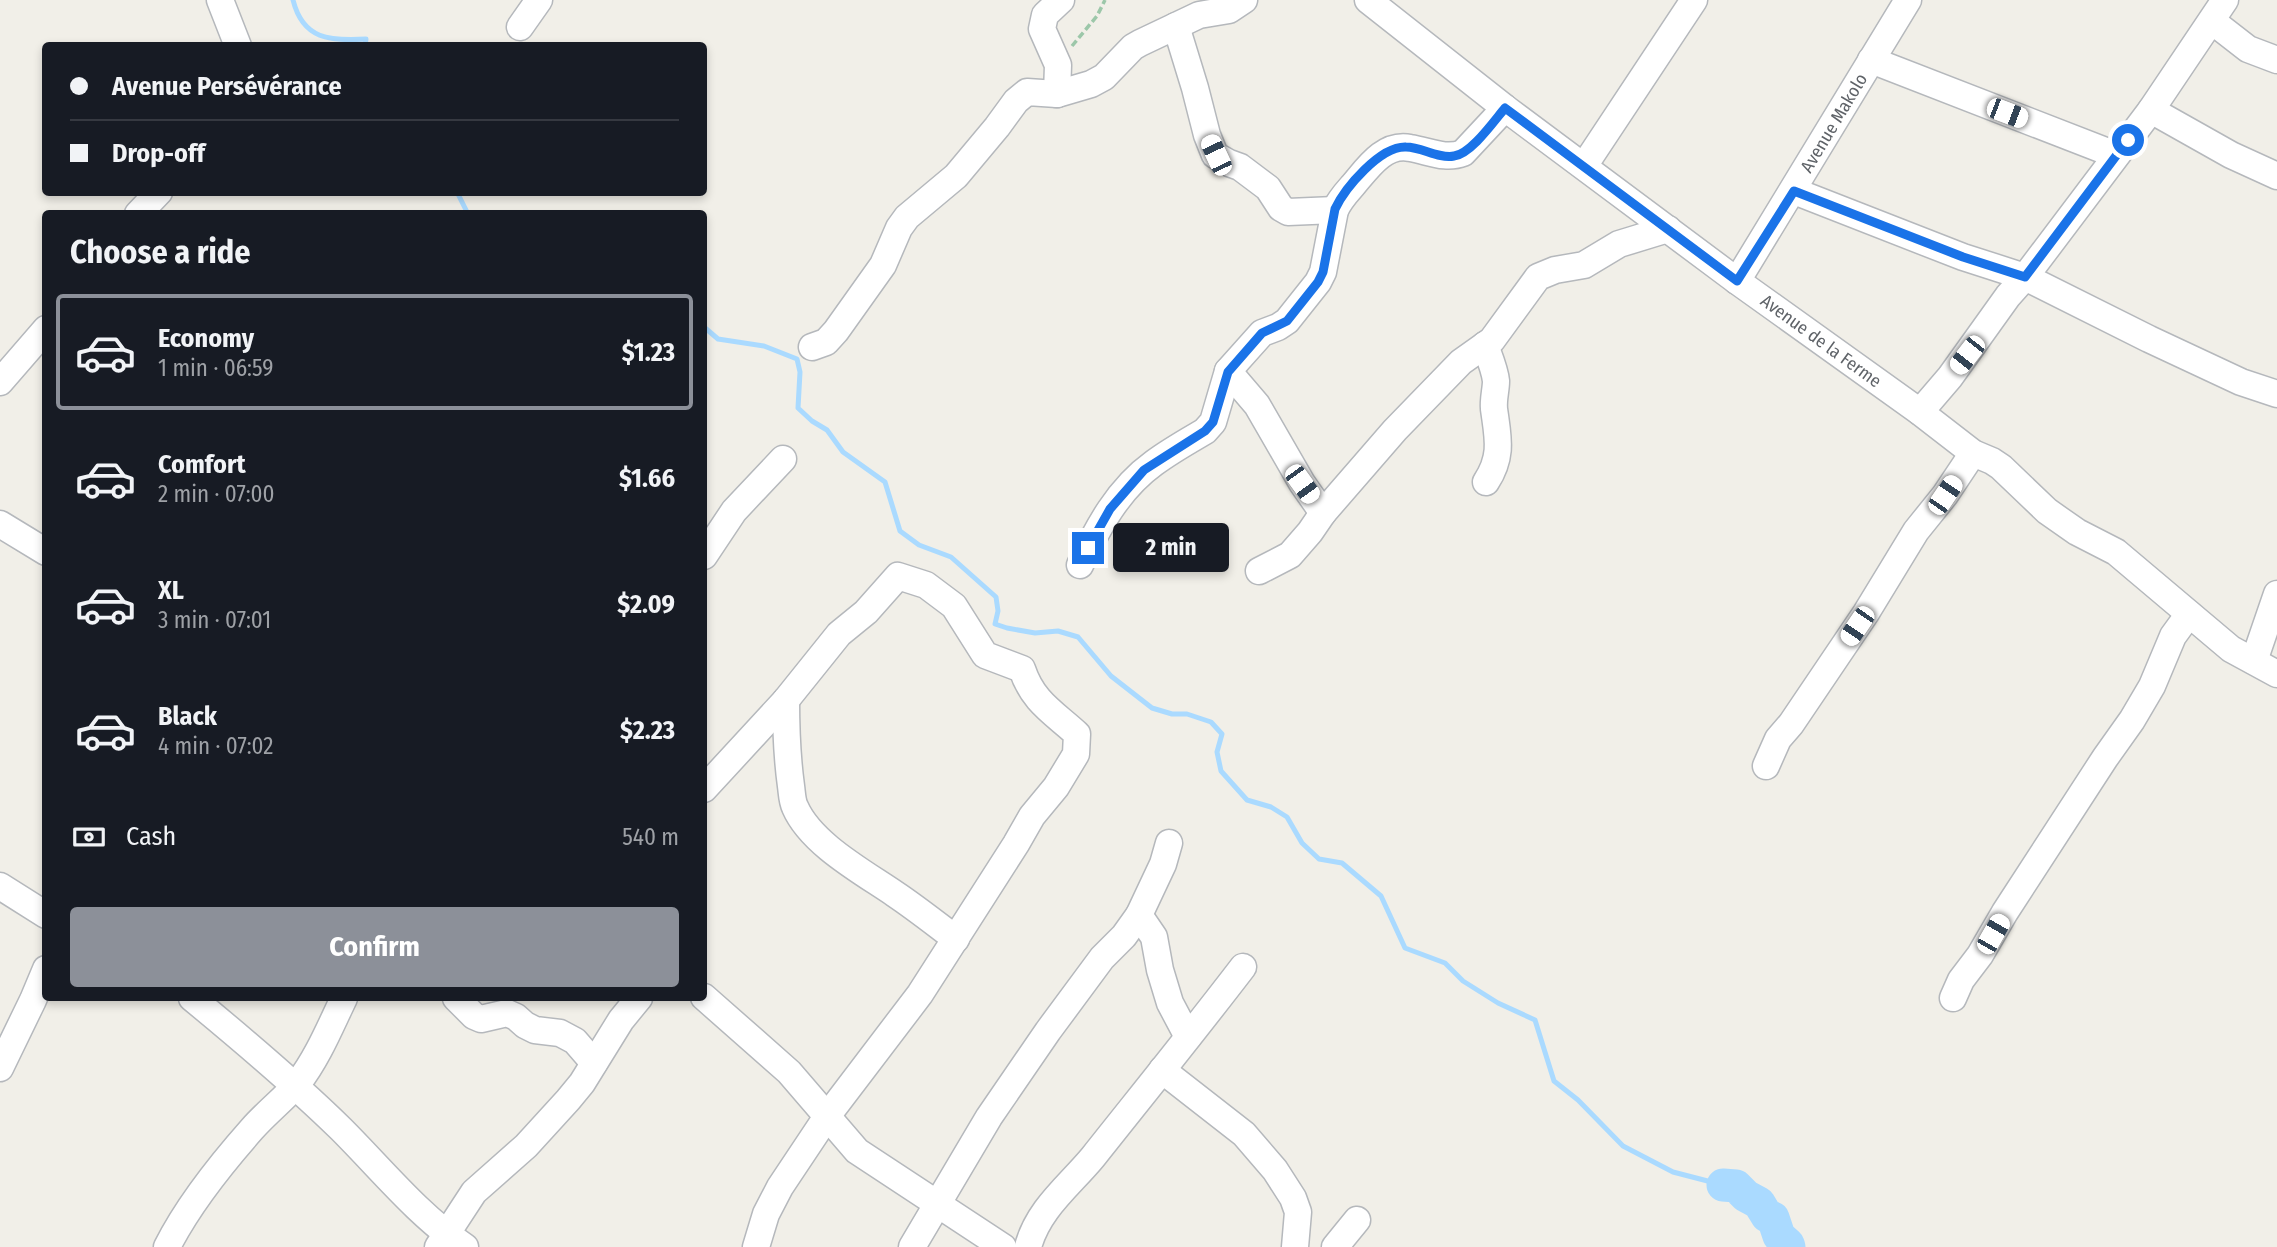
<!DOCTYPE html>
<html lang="en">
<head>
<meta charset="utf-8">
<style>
	:root { --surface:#171b24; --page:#20242c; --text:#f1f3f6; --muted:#9ea1a6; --line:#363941; --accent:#8c9099 }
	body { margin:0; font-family:"Fira Sans Condensed",sans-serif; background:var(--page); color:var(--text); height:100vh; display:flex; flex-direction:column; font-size:26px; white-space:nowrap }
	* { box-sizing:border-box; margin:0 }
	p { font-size:23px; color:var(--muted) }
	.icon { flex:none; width:38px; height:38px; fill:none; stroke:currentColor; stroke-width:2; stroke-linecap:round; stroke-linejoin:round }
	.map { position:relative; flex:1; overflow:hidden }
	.details { position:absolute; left:42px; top:210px; width:665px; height:791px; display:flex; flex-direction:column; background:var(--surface); border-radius:7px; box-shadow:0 4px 10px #0003 }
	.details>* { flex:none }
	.banner { position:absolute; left:42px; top:42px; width:665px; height:154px; border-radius:7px; box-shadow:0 4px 10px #0003; display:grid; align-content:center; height:154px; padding:0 28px; background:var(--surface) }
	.end { position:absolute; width:32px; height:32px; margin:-16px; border:9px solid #1a73e8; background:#fff; box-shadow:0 0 0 4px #fff }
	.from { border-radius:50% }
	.bubble { position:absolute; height:49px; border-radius:7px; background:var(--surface); box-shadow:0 4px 10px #0003; font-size:23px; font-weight:700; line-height:49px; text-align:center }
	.car { position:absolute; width:21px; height:42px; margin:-21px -10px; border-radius:9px; box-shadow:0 0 5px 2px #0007; background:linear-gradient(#fff 24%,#345 0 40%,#fff 0 76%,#345 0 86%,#fff 0) }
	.banner b { display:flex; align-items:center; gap:24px; height:66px; font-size:26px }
	.banner b+b { border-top:2px solid var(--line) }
	.banner i { width:18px; height:18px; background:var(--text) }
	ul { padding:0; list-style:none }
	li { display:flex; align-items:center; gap:21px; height:116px; margin:0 14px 10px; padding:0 14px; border:4px solid transparent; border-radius:7px }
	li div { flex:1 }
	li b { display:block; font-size:26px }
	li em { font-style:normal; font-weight:700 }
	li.current { border-color:var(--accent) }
	li>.icon { width:63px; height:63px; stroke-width:1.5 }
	h2 { padding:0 28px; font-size:32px; line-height:84px }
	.pay { display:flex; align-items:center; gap:18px; height:77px; padding:0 28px; font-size:26px }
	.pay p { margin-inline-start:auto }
	.button { display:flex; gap:14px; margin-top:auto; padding:14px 28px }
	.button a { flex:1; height:80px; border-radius:7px; background:var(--accent); color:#fff; font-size:28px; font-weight:700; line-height:80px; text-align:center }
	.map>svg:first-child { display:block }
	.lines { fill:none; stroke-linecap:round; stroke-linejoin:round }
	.stream { stroke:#aadaff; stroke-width:5 }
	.river { stroke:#aadaff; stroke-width:33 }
	.minor-casing { stroke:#b5b8bc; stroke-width:29 }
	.path { stroke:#9cc7a9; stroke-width:3.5; stroke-dasharray:7 3.5; stroke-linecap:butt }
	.minor { stroke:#fff; stroke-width:26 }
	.route { stroke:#1a73e8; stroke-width:9 }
	.labels { text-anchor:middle; stroke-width:7; stroke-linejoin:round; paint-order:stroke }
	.street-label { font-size:18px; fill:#5f6368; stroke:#fff }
</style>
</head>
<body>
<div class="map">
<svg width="2277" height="1247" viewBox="0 0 2277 1247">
	<rect width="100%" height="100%" fill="#f1efe8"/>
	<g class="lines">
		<g class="stream">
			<path d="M293,0C303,40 330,41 366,39L365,46"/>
			<path d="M457,192L468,214"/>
			<path d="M704,327L718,339L764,346L797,359L800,372L798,408L812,421L827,430L843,452L885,482L900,531L919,545L951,557L996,597L998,611L995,624L1007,628L1035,633L1058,631L1078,637L1111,676L1152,708L1172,714H1187L1211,722L1222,734L1217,752L1221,771L1247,800L1271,807L1287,817L1302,843L1319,859L1342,863L1381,896L1405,948L1445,963L1463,981L1498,1003L1535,1020L1554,1081L1578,1100L1623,1146L1673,1172L1723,1185"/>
		</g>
		<path class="river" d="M1723,1185L1736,1186L1746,1196L1759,1203L1767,1216L1773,1218L1779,1236L1788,1244L1789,1247"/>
		<g class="minor-casing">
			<g id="minor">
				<path d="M220,0L238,46"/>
				<path d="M1368,0L1505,108L1737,281L1920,412L1973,453L1992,461L2001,467L2047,511L2077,532L2116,552L2231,649L2277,674"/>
				<path d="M2212,21L2248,49L2277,60"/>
				<path d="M1176,26L1195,88L1207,135L1215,155L1229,163L1240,167L1268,188L1281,208L1288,212L1335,210"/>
				<path d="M520,27L539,0"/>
				<path d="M1871,60L2116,155"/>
				<path d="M1057,94L1058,65L1042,29L1045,15L1061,0"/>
				<path d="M2151,110L2231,155L2277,176"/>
				<path d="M1584,166L1694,0"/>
				<path d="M1794,191L1963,257L2025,277L2149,339L2241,382L2277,394"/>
				<path d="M138,214L159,192"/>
				<path d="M1737,281L1908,0"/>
				<path d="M1485,345C1489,356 1495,370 1496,381C1496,390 1493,399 1494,409C1498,438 1503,456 1486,482"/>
				<path d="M812,347L826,342L836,331L883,265L899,228L907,217L956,176L997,127L1016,101L1027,92L1057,94L1091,84L1104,77L1133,47L1140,43L1199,15L1229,10L1244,0"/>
				<path d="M1228,371L1257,405L1302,483L1323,513"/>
				<path d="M0,382L46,329"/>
				<path d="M1920,412L1950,377L2008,296L2025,277L2151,110L2225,0"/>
				<path d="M0,524L46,552"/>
				<path d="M704,556L734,511L783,459"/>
				<path d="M1080,565C1098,527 1118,489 1154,463C1170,451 1188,441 1205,431L1213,422L1228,371L1262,333L1278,327L1287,321L1318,282L1323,272L1335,210C1340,199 1347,192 1354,184C1369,166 1385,143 1410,148C1429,151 1445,160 1463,153L1505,108"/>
				<path d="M1259,571L1290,555L1310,532L1323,513L1395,430L1461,362L1492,340L1538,277L1555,270L1584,265L1619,244L1668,229"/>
				<path d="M2254,661L2277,594"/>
				<path d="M786,700C786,729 787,757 791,786C792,793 792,801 795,807C811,844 863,872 895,894C916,908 936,924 956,939"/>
				<path d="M1766,766L1778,739L1791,724L1866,613L1916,531L1945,495L1973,453"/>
				<path d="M704,789L786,700L839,634L866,612L898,576L926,585L954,606L985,655L1022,669C1033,702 1053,712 1077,734L1076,754L1056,787L1032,816L1016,844L920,994L828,1115L780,1187L766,1214L756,1247"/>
				<path d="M0,886L46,915"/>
				<path d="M1139,915L1154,937L1160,970L1170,1003L1188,1037"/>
				<path d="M704,997L789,1072L857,1151L1003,1247"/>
				<path d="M192,998C243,1040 294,1083 341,1129C382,1170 417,1214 465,1247"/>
				<path d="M456,998L474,1016L481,1019L507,1013L516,1017L525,1025L535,1030L560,1033L575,1041L594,1063"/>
				<path d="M1953,998L1961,980L1980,955L2005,912L2105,758L2132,720L2152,686L2173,636L2189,614"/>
				<path d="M0,1068L33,1000L46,969"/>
				<path d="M1162,1070L1244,1134L1275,1170L1293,1198L1298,1212L1295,1247"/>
				<path d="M167,1247C188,1205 221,1164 252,1129C266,1113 284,1099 298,1083C318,1057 330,1027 344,998"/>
				<path d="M438,1247L474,1192L526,1146L568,1100L582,1083L621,1020L639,998"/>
				<path d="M912,1247L989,1117L1048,1031L1102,958L1124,936L1139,915L1163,864L1169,843"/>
				<path d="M1028,1247C1038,1209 1069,1186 1093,1157C1143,1094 1194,1031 1243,967"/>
				<path d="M1335,1247L1357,1220"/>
			</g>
		</g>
		<path class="path" d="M1072,46L1097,16L1105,0"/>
		<use href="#minor" class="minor"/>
	</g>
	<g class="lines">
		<path class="route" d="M1088,548L1110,509L1144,470L1205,431L1213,422L1228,372L1262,333L1287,321L1318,282L1323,272L1335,209C1345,188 1380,146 1406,147C1422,147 1438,159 1454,156C1471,154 1494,121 1505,108L1737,281L1794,191L1963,257L2025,277L2128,140"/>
	</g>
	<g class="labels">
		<g class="street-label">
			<text transform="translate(1834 123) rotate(-59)" y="6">Avenue Makolo</text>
			<text transform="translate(1821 341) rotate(36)" y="6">Avenue de la Ferme</text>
		</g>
	</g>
</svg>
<i class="end from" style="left:2128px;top:140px"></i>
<i class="end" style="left:1088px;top:548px"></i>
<div class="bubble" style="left:1113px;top:523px;width:116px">2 min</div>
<i class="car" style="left:2007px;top:113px;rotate:111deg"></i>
<i class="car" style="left:1216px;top:155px;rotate:335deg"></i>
<i class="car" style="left:1967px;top:355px;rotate:218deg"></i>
<i class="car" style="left:1302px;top:484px;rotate:144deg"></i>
<i class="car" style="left:1945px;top:495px;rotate:34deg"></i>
<i class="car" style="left:1857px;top:626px;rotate:214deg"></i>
<i class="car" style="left:1993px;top:934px;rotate:30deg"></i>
<div class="banner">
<b><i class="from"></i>Avenue Persévérance</b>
<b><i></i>Drop-off</b>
</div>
<section class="details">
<h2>Choose a ride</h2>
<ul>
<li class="current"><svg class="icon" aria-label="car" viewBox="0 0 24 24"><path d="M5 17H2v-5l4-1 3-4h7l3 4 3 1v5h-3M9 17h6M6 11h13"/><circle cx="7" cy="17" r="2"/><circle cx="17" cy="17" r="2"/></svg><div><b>Economy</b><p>1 min · 06:59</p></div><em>$1.23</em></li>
<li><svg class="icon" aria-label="car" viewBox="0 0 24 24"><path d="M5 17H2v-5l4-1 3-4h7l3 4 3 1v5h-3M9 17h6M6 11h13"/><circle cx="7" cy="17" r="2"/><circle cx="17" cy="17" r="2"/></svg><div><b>Comfort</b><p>2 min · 07:00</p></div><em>$1.66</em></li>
<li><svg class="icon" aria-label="car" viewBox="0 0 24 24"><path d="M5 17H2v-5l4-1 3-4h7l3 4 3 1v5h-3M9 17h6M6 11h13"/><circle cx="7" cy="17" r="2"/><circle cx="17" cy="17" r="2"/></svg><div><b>XL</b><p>3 min · 07:01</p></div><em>$2.09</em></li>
<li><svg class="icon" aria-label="car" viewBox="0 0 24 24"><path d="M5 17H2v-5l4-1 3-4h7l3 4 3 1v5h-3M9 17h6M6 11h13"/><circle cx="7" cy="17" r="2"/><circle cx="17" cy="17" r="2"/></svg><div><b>Black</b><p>4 min · 07:02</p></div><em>$2.23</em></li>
</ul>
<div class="pay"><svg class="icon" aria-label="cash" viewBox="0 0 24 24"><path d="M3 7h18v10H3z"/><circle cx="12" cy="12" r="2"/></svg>Cash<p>540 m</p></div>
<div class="button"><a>Confirm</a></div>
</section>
</div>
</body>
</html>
